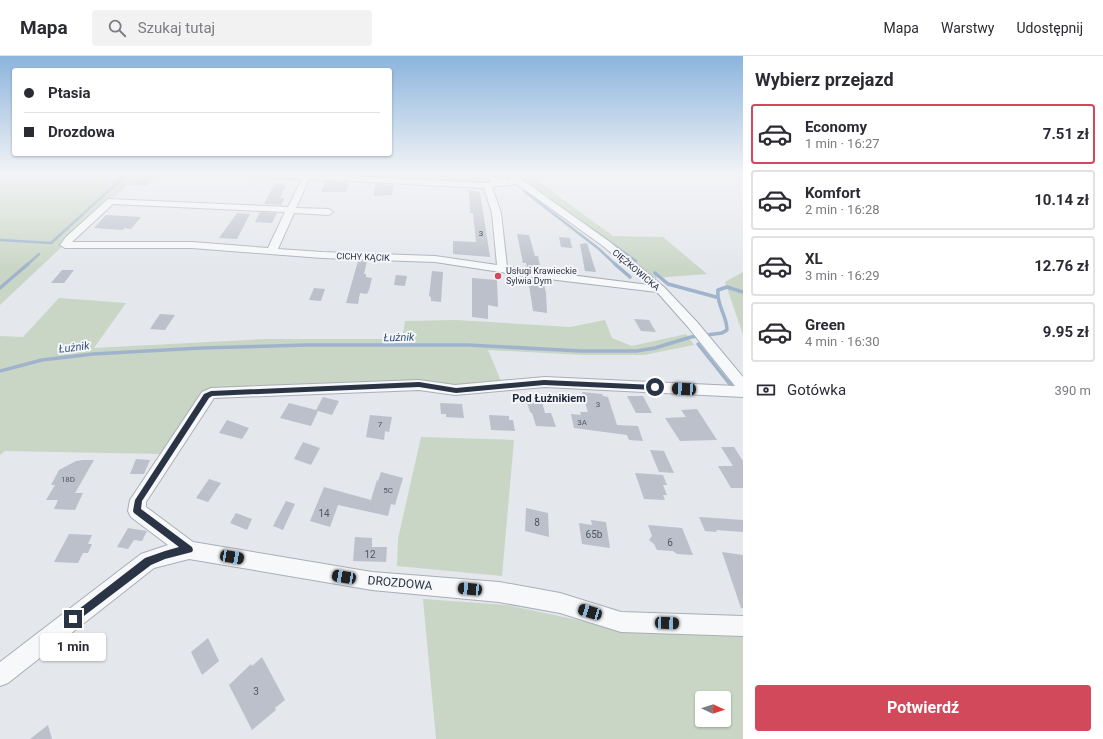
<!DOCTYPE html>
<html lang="pl">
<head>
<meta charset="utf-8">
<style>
	:root { --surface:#fff; --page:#f2f2f3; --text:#2b2b33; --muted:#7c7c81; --line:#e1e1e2; --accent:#d1495b }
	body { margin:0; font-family:Roboto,sans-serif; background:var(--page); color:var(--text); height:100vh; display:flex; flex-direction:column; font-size:15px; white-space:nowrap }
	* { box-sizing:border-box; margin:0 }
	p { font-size:13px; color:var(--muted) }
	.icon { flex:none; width:22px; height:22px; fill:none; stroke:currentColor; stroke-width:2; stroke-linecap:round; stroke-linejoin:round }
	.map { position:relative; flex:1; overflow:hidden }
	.details { display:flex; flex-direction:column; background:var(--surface); width:360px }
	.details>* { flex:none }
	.hud { position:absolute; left:12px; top:12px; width:380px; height:88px; border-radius:4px; box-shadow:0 1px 3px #0004; display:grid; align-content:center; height:88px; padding:0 12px; background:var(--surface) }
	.needle { width:26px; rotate:93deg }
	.fabs { position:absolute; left:695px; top:635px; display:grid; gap:8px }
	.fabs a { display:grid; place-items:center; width:36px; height:36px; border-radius:4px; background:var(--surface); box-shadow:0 1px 3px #0004; font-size:20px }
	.end { position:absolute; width:18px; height:18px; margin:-9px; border:5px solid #2b3445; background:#fff; box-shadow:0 0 0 2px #fff }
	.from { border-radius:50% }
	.bubble { position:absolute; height:28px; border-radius:4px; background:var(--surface); box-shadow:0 1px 3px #0004; font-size:13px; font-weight:700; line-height:28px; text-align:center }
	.car { position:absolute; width:12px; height:24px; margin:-12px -6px; border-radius:5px; box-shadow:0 0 3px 1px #0007; background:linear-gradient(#222 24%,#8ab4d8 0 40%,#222 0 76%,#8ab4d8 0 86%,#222 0) }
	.hud b { display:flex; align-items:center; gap:14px; height:38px; font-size:15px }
	.hud b+b { border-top:1px solid var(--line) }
	.hud i { width:10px; height:10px; background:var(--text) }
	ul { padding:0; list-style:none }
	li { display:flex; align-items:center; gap:12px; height:60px; margin:0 8px 6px; padding:0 4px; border:2px solid var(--line); border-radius:4px }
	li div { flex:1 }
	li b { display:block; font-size:15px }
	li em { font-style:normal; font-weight:700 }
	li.on { border-color:var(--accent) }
	li>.icon { width:36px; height:36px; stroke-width:1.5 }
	h2 { padding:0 12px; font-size:18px; line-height:48px }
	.pay { display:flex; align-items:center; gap:10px; height:44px; padding:0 12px; font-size:15px }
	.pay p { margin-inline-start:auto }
	.cta { display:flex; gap:8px; margin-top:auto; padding:8px 12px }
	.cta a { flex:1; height:46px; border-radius:4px; background:var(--accent); color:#fff; font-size:16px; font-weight:700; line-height:46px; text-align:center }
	header { display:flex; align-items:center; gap:24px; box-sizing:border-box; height:56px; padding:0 20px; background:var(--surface); border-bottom:1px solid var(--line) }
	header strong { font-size:19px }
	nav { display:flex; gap:22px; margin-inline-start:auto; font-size:14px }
	.search { width:280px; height:36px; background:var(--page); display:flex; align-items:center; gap:10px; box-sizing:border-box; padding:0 14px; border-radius:4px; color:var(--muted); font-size:15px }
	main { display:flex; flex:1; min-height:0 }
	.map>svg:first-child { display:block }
	.green { fill:#c9d6c5; fill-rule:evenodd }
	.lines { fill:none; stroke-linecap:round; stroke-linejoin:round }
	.stream-far2 { stroke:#9fb4cc; stroke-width:2.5 }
	.stream-far1 { stroke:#9fb4cc; stroke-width:3.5 }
	.stream { stroke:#9fb4cc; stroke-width:4.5 }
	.building { fill:#bbc0ca }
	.minor-casing { stroke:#a9aeb7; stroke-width:2 }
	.minor { fill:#f7f8fa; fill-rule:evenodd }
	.route { fill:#2b3445 }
	.poi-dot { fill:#d1495b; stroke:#f4f6f9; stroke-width:1.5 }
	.labels { text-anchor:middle; stroke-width:4; stroke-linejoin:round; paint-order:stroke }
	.number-label { font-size:8px; fill:#4f5766 }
	.far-street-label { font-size:9px; fill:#2b3445; stroke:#f4f6f9 }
	.far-poi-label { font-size:9px; fill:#2b3445; stroke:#f4f6f9; text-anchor:start }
	.near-number-label { font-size:10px; fill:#4f5766 }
	.water-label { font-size:11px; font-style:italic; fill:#34527a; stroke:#f4f6f9 }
	.neighbourhood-label { font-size:11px; font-weight:bold; fill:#1d2536; stroke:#f4f6f9 }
	.near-street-label { font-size:12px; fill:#2b3445; stroke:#f4f6f9 }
</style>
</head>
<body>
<header>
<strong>Mapa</strong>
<div class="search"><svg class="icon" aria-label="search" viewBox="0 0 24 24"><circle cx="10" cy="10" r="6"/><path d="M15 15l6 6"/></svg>Szukaj tutaj</div>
<nav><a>Mapa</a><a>Warstwy</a><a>Udostępnij</a></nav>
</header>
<main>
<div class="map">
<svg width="743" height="683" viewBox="0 0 743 683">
	<rect width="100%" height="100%" fill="#e4e7ec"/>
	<g class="green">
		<path d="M0,118H139L0,249Z"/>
		<path d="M399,118C422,118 466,113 485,125L480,127L399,123Z"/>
		<path d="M515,118H528L613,180L663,181L707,218L655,222L550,144L552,143L549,140L545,141Z"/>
		<path d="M743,216V279L725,226Z"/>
		<path d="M59,242L126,247L94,292L265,283H402L405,265L456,264L570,271L605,264L612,282L632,290L686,278L694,289L644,299H584L488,294L501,325L454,330L212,333L161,398L5,395L0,399V280L23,281Z"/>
		<path d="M421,381L514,384L502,520L397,510L398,483Z"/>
		<path d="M423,543L507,549L635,576L683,577L743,581V683H436ZM702,642H724V664H702Z"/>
	</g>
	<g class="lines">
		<g class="stream-far2">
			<path d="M524,135L599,193L616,209"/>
			<path d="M590,172L636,205"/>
			<path d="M0,184L51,187L127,118"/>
			<path d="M27,209L39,198"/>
		</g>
		<g class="stream-far1">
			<path d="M615,208L630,221"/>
			<path d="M655,217L668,228L716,241"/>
			<path d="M0,232L28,208"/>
			<path d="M698,288L729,327"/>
			<path d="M0,315L42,304L93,298L201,292L307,289H468L581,295H637L655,292L691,281L722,277L727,274C727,259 716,249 718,234L727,231L743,236"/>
		</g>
		<path class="stream" d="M729,326L732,330"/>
	</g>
	<g class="building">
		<path d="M138,119L156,120L146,130L128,129Z"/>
		<path d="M325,125L349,127L346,136H321Z"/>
		<path d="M274,128L286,129L280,142H285L281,149L264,148Z"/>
		<path d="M375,128L394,129L392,139L374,140Z"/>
		<path d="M469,134L480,136L490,201L453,198V185L476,186L473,157H470Z"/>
		<path d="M260,156L277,157L272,167L255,166Z"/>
		<path d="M237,157L250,158L237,183L219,182Z"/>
		<path d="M106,159L141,161L131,173L124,172L123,174L94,172Z"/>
		<path d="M517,178L529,179L535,200H538L541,214L527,212L526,207H523Z"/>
		<path d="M559,181L570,182L572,192L561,191Z"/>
		<path d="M587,187L596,216L585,215L580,188Z"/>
		<path d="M358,205H367L364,218H366V221L372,222L369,234L367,238L360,237L358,248L346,247Z"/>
		<path d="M62,214H74L64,227H51Z"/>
		<path d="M432,215L443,216L441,246L431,245V241L429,240Z"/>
		<path d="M396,219L407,220L405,230L394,229Z"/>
		<path d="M472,222L497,224L498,251L488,249V263L472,261Z"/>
		<path d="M528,222L543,224L546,237L547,257L533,255Z"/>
		<path d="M314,232L325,233L321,245L309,244Z"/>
		<path d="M160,258L175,259L165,274L150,273Z"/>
		<path d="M634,263L649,264L656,276L641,275Z"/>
		<path d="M582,336L602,338L603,340L608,341L617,369L638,370L643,385L629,384L627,379L574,372L571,358L581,359L580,356H588Z"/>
		<path d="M529,339H540L545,357H551L556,371L536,370L532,357L530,356L526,343H530Z"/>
		<path d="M627,340H643L652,357H636Z"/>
		<path d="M323,341L339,345L332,359L318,355L311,370L280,362L289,347L316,354Z"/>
		<path d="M440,347L462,348L464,362L446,361V358H441Z"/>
		<path d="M697,353L717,384L680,385L665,362L686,361L681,354Z"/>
		<path d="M370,359L392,361L389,376L385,375L384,384L366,381Z"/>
		<path d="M489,359L509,360V364H513L515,375L491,374Z"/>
		<path d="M227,364L249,372L242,383L219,377Z"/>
		<path d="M303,386L320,392L311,409L294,403Z"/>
		<path d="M721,391H734L743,405V432H731L718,410H733Z"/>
		<path d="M650,394L664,395L674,417L659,416Z"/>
		<path d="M136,403L150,404L144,418H130Z"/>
		<path d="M83,404H94L75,437H83L75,454L54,453L58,444H46L55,429H51L59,414L76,405Z"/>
		<path d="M381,416L403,422L395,449L391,448L388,460L338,449L330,471L310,465L324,431L371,444L377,424L378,425Z"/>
		<path d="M635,417L663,419L667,429H663L667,439H663L665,444L644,443Z"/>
		<path d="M209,423L221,427L208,446L196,442Z"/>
		<path d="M286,445L295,448L283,474L273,470Z"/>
		<path d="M526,452L548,457L549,481L525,475Z"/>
		<path d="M236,457L252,463L247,474L230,467Z"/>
		<path d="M699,461L743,464V476L716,474L717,476L705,475Z"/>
		<path d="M591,464L606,466L610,492L582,488L579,467L592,469Z"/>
		<path d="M648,469L682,472L693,499L677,498L673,495L657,494L654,488L649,484L652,480Z"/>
		<path d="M128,472L147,475L142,485L134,484L128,493L117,491Z"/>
		<path d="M69,478L92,479L88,488H92L88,497H83L78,507L54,506Z"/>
		<path d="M355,481L372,482V491H387L386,506L353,505Z"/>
		<path d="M722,496L743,499V552H741Z"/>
		<path d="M208,582L219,605L202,619L191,596Z"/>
		<path d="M262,601L285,644L275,652L276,654L252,674L229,629L251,608L252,610Z"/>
		<path d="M48,669L52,683H30Z"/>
	</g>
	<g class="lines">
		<g class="minor-casing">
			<path id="minor" d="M247,118H312L486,127L492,125L474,118H487L504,124L511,123L505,118H514L610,186L664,231L697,266L743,321V341L545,331L455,339L419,334L214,342L146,446V451L193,486L372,516L499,526L560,537L621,556L743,560V580L621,576L560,557L499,546L372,534L189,503L154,512L8,627L0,630V606L141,498L168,489L131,461L128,455L130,444L202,336L211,332L419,324L455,329L545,321L735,330L688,271L657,236L532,221L435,206L322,202L192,192H65L60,189L66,181L108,143L288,151L302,123L251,120ZM309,123L484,132L492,157L497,209L435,200L322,196L278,193L294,157L329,159L333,156L329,153L296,152ZM517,128L603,190L649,229L507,211L501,157L492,131ZM113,148L285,156L268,192L192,186H72Z"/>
		</g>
		<use href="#minor" class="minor"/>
	</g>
	<linearGradient id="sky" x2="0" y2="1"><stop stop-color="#8bb4dd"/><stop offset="0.55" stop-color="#f3f4f6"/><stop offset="1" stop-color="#f3f4f6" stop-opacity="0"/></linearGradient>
	<rect width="743" height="214" fill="url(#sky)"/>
	<path class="route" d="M544,324L655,329L658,331L655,334L544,329L456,337L419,331L212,340L209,342L142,445L141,453L192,491L193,494L192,496L165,503L151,509L76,566L73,568L70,566L68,563L70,560L145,502L165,495L179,491L134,457L133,455L135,444L204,338L211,335L419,326L456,332Z"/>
	<circle class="poi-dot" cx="498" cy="220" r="4"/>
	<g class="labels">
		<g class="number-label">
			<text x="481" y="180">3</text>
			<text x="598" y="351">3</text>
			<text x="582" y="369">3A</text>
			<text x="380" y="371">7</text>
			<text x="68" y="426">18D</text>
			<text x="388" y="437">5C</text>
		</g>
		<g class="far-street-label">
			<text transform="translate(363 201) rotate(2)" y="3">CICHY KĄCIK</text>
			<text transform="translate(636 214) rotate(40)" y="3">CIĘŻKOWICKA</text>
		</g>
		<g class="far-poi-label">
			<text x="506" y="218">Usługi Krawieckie<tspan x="506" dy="10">Sylwia Dym</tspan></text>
		</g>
		<g class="near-number-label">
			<text x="324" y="461">14</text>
			<text x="537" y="470">8</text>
			<text x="594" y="482">65b</text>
			<text x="670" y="490">6</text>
			<text x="370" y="502">12</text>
			<text x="256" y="639">3</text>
		</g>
		<g class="water-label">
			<text transform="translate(399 281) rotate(-1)" y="4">Łużnik</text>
			<text transform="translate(74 291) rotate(-7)" y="4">Łużnik</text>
		</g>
		<g class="neighbourhood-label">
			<text x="549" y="346">Pod Łużnikiem</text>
		</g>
		<g class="near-street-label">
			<text transform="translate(400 527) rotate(5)" y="4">DROZDOWA</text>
		</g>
	</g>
</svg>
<div class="fabs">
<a><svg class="needle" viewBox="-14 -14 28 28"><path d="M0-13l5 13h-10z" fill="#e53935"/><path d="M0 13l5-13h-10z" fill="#7c7c81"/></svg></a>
</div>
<i class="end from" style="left:655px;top:331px"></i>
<i class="end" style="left:73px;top:563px"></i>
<div class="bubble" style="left:40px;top:577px;width:66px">1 min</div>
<i class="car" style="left:684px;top:333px;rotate:273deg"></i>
<i class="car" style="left:232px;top:501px;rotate:100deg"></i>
<i class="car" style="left:344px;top:521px;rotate:280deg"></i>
<i class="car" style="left:470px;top:533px;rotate:275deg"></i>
<i class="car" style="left:590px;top:556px;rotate:287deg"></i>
<i class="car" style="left:667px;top:567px;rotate:92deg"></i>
<div class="hud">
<b><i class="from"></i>Ptasia</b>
<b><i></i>Drozdowa</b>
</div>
</div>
<section class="details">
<h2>Wybierz przejazd</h2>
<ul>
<li class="on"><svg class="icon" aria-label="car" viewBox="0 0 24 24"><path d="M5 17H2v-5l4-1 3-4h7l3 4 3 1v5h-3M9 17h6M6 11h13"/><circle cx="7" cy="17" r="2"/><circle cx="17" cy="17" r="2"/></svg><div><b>Economy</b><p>1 min · 16:27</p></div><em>7.51 zł</em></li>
<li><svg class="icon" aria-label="car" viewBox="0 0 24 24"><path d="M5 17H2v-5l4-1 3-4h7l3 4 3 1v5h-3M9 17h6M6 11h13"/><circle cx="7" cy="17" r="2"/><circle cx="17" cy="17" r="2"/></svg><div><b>Komfort</b><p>2 min · 16:28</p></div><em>10.14 zł</em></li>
<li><svg class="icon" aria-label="car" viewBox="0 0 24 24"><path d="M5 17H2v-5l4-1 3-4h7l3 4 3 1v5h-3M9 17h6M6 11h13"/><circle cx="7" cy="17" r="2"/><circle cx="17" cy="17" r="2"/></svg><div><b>XL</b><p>3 min · 16:29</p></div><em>12.76 zł</em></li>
<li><svg class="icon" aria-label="car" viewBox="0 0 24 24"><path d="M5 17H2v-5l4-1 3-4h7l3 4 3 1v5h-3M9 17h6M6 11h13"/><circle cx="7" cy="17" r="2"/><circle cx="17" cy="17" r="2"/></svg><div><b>Green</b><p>4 min · 16:30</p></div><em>9.95 zł</em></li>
</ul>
<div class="pay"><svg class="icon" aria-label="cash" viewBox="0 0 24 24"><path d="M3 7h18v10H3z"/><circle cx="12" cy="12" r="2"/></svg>Gotówka<p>390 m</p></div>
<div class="cta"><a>Potwierdź</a></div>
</section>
</main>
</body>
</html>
